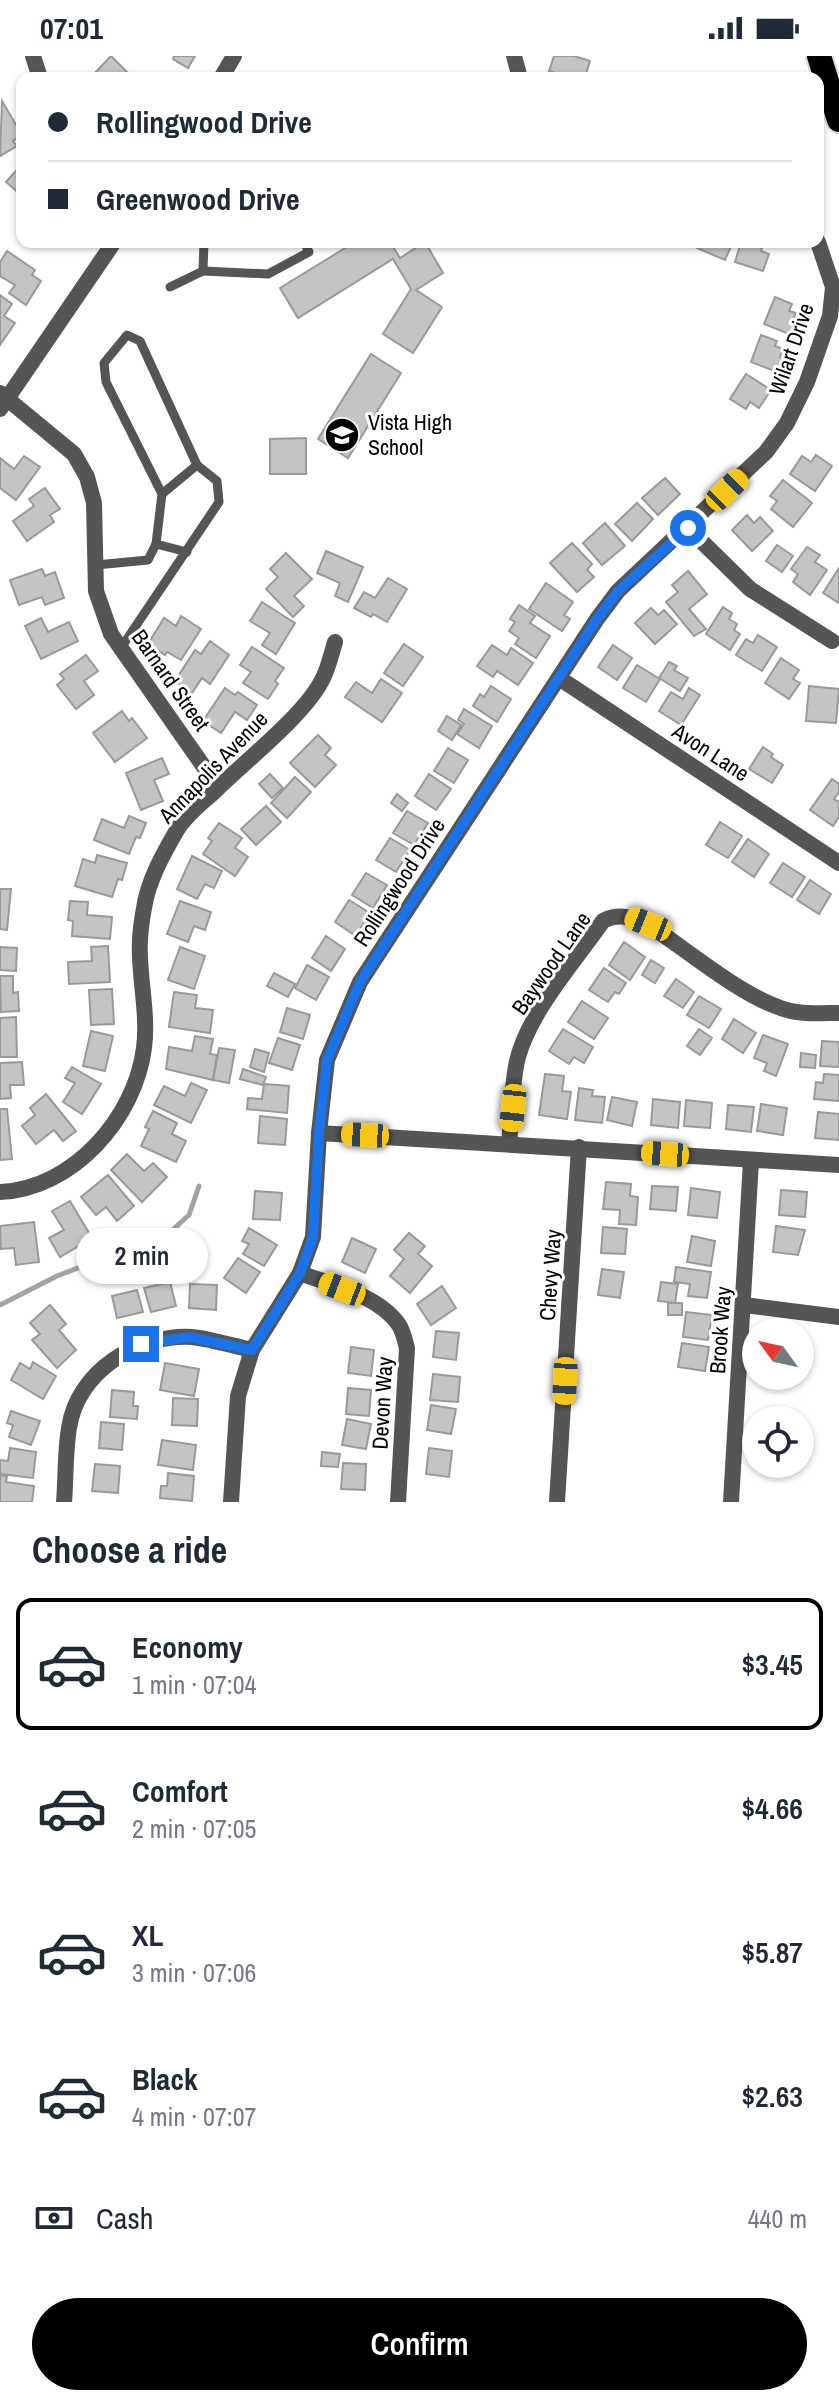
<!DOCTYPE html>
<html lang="en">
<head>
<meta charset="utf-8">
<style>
	:root { --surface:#fff; --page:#f6f6f7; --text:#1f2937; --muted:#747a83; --line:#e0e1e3; --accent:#000 }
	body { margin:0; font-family:"Archivo Narrow",sans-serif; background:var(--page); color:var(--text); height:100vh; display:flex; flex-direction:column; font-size:30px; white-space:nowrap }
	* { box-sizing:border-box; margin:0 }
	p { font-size:26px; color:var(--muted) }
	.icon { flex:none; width:44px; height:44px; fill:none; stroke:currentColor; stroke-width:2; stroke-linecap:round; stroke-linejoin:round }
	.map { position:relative; height:1446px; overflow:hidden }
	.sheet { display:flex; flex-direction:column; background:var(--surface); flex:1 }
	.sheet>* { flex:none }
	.hud { position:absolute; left:16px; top:16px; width:808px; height:176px; border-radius:16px; box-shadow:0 2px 6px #0004; display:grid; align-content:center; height:176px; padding:0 32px; background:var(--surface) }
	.needle { width:52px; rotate:303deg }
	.controls { position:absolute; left:742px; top:1262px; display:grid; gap:16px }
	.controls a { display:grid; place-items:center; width:72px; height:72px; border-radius:50%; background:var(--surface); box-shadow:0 2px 6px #0004; font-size:40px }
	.end { position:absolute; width:36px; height:36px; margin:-18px; border:10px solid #1a73e8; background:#fff; box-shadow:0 0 0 4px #fff }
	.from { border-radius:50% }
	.bubble { position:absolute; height:56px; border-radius:28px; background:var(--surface); box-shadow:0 2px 6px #0004; font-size:26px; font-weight:600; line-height:56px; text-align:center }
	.car { position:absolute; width:24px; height:48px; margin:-24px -12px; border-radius:10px; box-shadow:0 0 6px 2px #0007; background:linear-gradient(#f5c518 24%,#345 0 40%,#f5c518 0 76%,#345 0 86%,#f5c518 0) }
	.hud b { display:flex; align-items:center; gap:28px; height:76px; font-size:30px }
	.hud b+b { border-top:2px solid var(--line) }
	.hud i { width:20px; height:20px; background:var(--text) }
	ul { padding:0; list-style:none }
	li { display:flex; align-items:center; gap:24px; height:132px; margin:0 16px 12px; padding:0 16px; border:4px solid transparent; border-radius:16px }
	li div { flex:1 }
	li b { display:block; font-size:30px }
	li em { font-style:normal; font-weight:600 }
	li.selected { border-color:var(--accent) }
	li>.icon { width:72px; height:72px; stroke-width:1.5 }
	h2 { padding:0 32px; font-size:36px; line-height:96px }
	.pay { display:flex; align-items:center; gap:20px; height:88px; padding:0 32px; font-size:30px }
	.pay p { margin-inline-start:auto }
	.button { display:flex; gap:16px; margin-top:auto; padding:16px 32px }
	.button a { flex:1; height:92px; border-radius:48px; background:var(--accent); color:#fff; font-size:32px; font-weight:600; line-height:92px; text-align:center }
	.status { display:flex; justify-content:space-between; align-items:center; height:56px; padding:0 40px; background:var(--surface); direction:ltr }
	.status svg { height:22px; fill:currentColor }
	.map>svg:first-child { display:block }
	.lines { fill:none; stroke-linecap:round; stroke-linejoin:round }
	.stream { stroke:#a3a3a3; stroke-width:5 }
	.building { fill:#c4c4c4; stroke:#999; stroke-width:2 }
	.motorway-casing { stroke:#dbdbdb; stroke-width:28 }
	.service { stroke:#555; stroke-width:9 }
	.minor { stroke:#555; stroke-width:16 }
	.tertiary { stroke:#555; stroke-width:16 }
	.motorway { stroke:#000; stroke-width:24 }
	.route { stroke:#1a73e8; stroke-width:10 }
	.labels { text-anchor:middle; stroke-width:6; stroke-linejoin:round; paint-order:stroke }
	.street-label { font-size:22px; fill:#000; stroke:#fff }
	.poi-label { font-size:22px; fill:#000; stroke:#fff; text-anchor:start }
</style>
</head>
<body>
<div class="status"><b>07:01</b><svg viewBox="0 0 49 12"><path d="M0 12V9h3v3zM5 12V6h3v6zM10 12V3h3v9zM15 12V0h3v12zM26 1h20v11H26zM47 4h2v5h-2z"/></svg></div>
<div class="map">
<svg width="839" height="1446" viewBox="0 0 839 1446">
	<rect width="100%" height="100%" fill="#fff"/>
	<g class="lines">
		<path class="stream" d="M0,1249L57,1220L169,1177L189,1159L199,1130"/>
	</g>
	<g class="building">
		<path d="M111,0L133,22H90Z"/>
		<path d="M174,0H195L188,12L173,3Z"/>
		<path d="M554,0H574L590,5L585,21L589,22H571L549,15Z"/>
		<path d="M2,45L22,79L13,85L17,90L0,100Z"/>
		<path d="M22,108V140L6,126Z"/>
		<path d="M355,186H390L400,202L425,186L443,217L416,234L442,251L413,297L383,278L411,233L393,203L298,262L280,232Z"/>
		<path d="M700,186H733L725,204L697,192Z"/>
		<path d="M741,186H764L761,195L769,198L763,215L735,206Z"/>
		<path d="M7,195L35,214L32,219L41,225L26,249L9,237L15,229L0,220V206Z"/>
		<path d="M0,239L12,248L4,260L15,267L0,289Z"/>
		<path d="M775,241L792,248L789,255L796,257L793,266L799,269L794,280L764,268Z"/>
		<path d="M761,279L777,285L775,290L783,293L780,301L787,304L782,318L751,306Z"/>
		<path d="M371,298L401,317L348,402L318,383Z"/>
		<path d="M746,318L771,334L759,352L750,346L746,353L730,343Z"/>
		<path d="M306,382V418H270V383Z"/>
		<path d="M816,399L832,410L815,435L790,418L802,400L811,406Z"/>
		<path d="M24,400L40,411L16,444L0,432V402L14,413Z"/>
		<path d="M665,422L680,438L658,459L642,442Z"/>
		<path d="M783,424L812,447L793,471L771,453L777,445L770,440Z"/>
		<path d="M45,432L60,453L50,459L54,466L27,485L13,465L34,450L29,443Z"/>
		<path d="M637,447L653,463L632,485L615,468Z"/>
		<path d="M747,459L754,467L760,461L773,475L752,495L732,474Z"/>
		<path d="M605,467L625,490L602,509L583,487Z"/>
		<path d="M572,487L592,508L587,514L594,521L577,536L550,507Z"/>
		<path d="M777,489L793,500L782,516L766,505Z"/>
		<path d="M807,491L820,499L815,506L827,514L810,539L793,526L798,518L791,513Z"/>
		<path d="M326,495L363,511L348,546L335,540L340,527L317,517Z"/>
		<path d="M286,497L312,523L294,540L304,550L293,561L266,533L278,521L270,513Z"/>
		<path d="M839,512V547L823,537Z"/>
		<path d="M42,513L45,520L55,516L64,542L45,549L42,541L19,549L10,524Z"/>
		<path d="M688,515L707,538L689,553L706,573L694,580L666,546L678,536L672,529Z"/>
		<path d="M388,522L407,533L387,566L373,558L371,561L354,552L364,536L375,542Z"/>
		<path d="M546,527L573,546L564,559L570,563L562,575L529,553Z"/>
		<path d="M262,546L295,567L276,598L262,589L270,577L250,565Z"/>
		<path d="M519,549L535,560L530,567L550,580L536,602L515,588L519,582L509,575L515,566L510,563Z"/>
		<path d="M723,551L732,557L729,563L737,568L734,574L740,578L730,594L706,578Z"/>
		<path d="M651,552L658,559L664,554L677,568L655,588L635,567Z"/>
		<path d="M181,560L201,573L181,604L167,596L165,599L148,588L164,562L176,570Z"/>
		<path d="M41,562L48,576L69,566L78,585L41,603L25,570Z"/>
		<path d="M758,579L777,591L762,615L736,599L746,583L753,587Z"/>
		<path d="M210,585L229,599L210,628L202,622L192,637L175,625L195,594L201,598Z"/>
		<path d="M404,588L423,601L403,630L384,617Z"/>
		<path d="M492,589L507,599L511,592L533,607L518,629L497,615L493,621L477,610Z"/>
		<path d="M613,589L632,602L617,624L598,611Z"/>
		<path d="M252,591L284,612L275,625L278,628L268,643L243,627L251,616L240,609Z"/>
		<path d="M86,599L98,615L84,625L94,639L76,653L57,629L64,623L60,618Z"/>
		<path d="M781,602L799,614L793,623L800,627L789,643L765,627Z"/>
		<path d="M669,606L677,610L674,614L688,622L680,635L659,622Z"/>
		<path d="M637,609L660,623L646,646L623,632Z"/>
		<path d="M381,623L402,637L382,666L345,641L356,626L372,637Z"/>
		<path d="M491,630L511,643L497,666L473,650L480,638L484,641Z"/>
		<path d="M809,630L839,633L836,667L806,665Z"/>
		<path d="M225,632L235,639L238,636L257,649L247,664L235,656L221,677L203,665Z"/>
		<path d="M689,632L700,639L681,669L659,655L671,636L683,643Z"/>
		<path d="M464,653L492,670L479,692L457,678L464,668L458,664Z"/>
		<path d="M122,655L129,665L132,662L147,682L115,706L93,677Z"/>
		<path d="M447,660L461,669L452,684L438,675Z"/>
		<path d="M318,679L331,692L325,699L336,709L315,731L290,707Z"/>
		<path d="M763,691L773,698L771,701L783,709L772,727L749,713Z"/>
		<path d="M448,692L468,704L454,727L434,715Z"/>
		<path d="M162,702L169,718L154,724L163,745L141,754L126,717Z"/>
		<path d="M270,718L283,732L272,742L259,728Z"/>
		<path d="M429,718L451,733L436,754L415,740Z"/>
		<path d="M295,721L311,736L287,762L271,747Z"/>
		<path d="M832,723L839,728V736L834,743L839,746V761L833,770L810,754Z"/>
		<path d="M397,738L408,747L402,755L391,747Z"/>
		<path d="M266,750L281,766L256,789L241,773Z"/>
		<path d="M407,755L428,767L414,789L393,777Z"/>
		<path d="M129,760L146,767L140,782L136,781L129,798L94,784L102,763L124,772Z"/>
		<path d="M720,766L742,780L728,802L706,789Z"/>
		<path d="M219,767L242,782L235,792L248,801L235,820L203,798L212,785L208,782Z"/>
		<path d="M390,782L410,794L396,816L376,804Z"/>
		<path d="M748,783L769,798L754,821L732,806Z"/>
		<path d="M97,799L127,807L122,824L118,823L112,841L75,830L83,803L95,807Z"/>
		<path d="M192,800L222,815L214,832L205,828L197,843L177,833Z"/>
		<path d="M783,807L805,821L792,841L770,827Z"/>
		<path d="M366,817L387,829L373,852L352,839Z"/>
		<path d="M810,824L831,838L819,858L797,844Z"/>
		<path d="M0,833H11L7,874L0,873Z"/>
		<path d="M349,844L370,857L356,880L335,866Z"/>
		<path d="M70,845L88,846L87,859L112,861L110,883L72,880L73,865L68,864Z"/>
		<path d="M180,845L211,856L205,874L194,870L188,886L167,878Z"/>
		<path d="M326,880L345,893L331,915L312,902Z"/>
		<path d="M624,886L645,901L630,924L609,909Z"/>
		<path d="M108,890L110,926L69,928L68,906L92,905L91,891Z"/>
		<path d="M0,891L17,892L16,915L0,914Z"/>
		<path d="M180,891L205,900L194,933L168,924Z"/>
		<path d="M651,904L664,912L655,927L642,919Z"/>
		<path d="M307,909L329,921L316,944L295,932Z"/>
		<path d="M604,912L626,927L619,938L615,936L608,946L589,934Z"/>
		<path d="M274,917L295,928L288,941L267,930Z"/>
		<path d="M0,920H13V937L18,936L19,955L1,956Z"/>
		<path d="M676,923L694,936L683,952L664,940Z"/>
		<path d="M112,933L114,968L91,969L89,934Z"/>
		<path d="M174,936L197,939L195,952L213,954L210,977L169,971Z"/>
		<path d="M699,940L721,953L709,972L687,959Z"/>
		<path d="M582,945L608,962L594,983L568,966Z"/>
		<path d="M287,952L310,959L303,983L280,976Z"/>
		<path d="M16,961L17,1001H0V962Z"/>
		<path d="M734,963L756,977L743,997L722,983Z"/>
		<path d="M563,973L593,991L584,1007L574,1001L569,1008L549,995Z"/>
		<path d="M699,973L712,982L700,999L687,990Z"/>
		<path d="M91,975L113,980L105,1015L83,1010Z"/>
		<path d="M763,979L788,988L776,1020L764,1015L767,1007L754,1002Z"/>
		<path d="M195,980L213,983L210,998L217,999L213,1024L166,1013L169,991L192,995Z"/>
		<path d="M278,982L300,989L292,1014L269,1007Z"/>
		<path d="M822,985L839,986V1011L820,1010Z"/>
		<path d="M219,992L235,994L229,1027L213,1024Z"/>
		<path d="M255,993L269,997L264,1016L250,1011Z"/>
		<path d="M801,997L816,999L815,1012L800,1011Z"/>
		<path d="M22,1006L24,1029H10L11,1042L0,1043V1007Z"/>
		<path d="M72,1011L101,1028L82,1058L63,1046L75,1027L65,1022Z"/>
		<path d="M243,1013L266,1021L263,1029L240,1023Z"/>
		<path d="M545,1018L564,1020L562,1035L571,1036L567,1063L539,1059Z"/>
		<path d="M824,1018L839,1019V1045L814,1043L816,1026L823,1027Z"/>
		<path d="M191,1027L207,1034L191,1067L154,1049L164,1030L185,1040Z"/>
		<path d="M264,1028L289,1030L287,1057L247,1053L248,1042L262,1043Z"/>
		<path d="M579,1032L593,1034L592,1040L605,1041L602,1067L575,1064Z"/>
		<path d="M46,1038L76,1075L63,1085L54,1074L36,1088L22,1070L35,1059L30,1052Z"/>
		<path d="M612,1041L637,1046L632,1070L607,1064Z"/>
		<path d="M653,1043L680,1046L678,1072L651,1069Z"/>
		<path d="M686,1044L712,1047L710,1072L684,1070Z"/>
		<path d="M761,1048L787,1052L783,1079L757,1075Z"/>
		<path d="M728,1049L754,1051L751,1076L726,1073Z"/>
		<path d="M0,1053H7L12,1103L0,1104Z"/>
		<path d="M153,1055L177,1067L172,1078L186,1085L176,1106L141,1090L149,1073L145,1071Z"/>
		<path d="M818,1056L839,1058V1084L815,1082Z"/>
		<path d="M260,1060L287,1063L285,1089L258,1087Z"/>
		<path d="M127,1098L144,1115L153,1107L167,1121L142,1146L111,1114Z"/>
		<path d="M108,1119L134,1150L117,1165L106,1151L96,1159L81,1141Z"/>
		<path d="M606,1126L631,1128L630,1140L638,1141L636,1169L619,1168L620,1154L603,1153Z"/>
		<path d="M652,1130L678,1131L676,1155L650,1153Z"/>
		<path d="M691,1132L720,1136L717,1162L688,1159Z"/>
		<path d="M781,1134L807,1136L805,1161L779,1159Z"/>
		<path d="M255,1135L282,1137L280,1164L253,1163Z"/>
		<path d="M70,1145L92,1182L60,1201L49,1182L64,1174L52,1155Z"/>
		<path d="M34,1166L39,1206L16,1209L14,1192L1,1193L0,1170Z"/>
		<path d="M776,1170L805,1174L798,1199L773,1196Z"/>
		<path d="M603,1171L627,1173L625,1198L601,1197Z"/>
		<path d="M249,1172L277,1189L264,1210L243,1198L249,1188L242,1185Z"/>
		<path d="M409,1177L425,1190L418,1198L432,1210L410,1237L390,1220L404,1203L394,1194Z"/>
		<path d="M692,1180L715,1185L711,1210L687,1206Z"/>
		<path d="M352,1182L376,1193L365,1217L342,1206Z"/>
		<path d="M238,1202L260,1216L246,1237L224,1222Z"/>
		<path d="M676,1211L711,1216L707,1242L688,1240L690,1228L674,1226Z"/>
		<path d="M602,1213L624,1216L620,1242L598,1239Z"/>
		<path d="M170,1226L176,1250L151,1256L144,1232Z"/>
		<path d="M661,1226L678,1228L675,1247L658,1245Z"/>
		<path d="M190,1228L217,1229L216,1254L189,1252Z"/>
		<path d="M442,1230L456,1252L431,1269L417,1248Z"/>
		<path d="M137,1234L143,1256L117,1262L112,1240Z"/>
		<rect x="668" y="1247" width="14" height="12"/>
		<path d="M50,1249L66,1268L59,1274L76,1294L57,1312L32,1284L40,1278L30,1267Z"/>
		<path d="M686,1256L712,1259L708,1284L683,1281Z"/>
		<path d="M436,1275L459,1277L456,1304L433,1301Z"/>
		<path d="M682,1287L709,1291L705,1315L678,1311Z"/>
		<path d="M351,1291L374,1294L371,1320L348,1317Z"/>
		<path d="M33,1306L56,1320L43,1343L11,1324L20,1307L30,1313Z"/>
		<path d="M165,1307L199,1313L194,1340L160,1334Z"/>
		<path d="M433,1318L460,1321L458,1346L430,1344Z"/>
		<path d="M348,1332L371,1334L369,1360L346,1358Z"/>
		<path d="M112,1334L134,1336L133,1350H138L137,1363L110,1361Z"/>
		<path d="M173,1342L198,1343L197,1370L172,1369Z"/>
		<path d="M431,1349L456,1353L451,1378L427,1374Z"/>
		<path d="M11,1355L40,1365L31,1389L9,1381L13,1369L7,1367Z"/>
		<path d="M347,1363L371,1368L366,1393L342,1389Z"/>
		<path d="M101,1366L124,1368L122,1394L99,1392Z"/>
		<path d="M162,1384L196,1389L193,1414L158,1409Z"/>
		<path d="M10,1392L36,1396L33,1422L0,1418V1404L8,1405Z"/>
		<path d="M429,1392L452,1395L449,1421L426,1418Z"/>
		<path d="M322,1396L340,1398L338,1411L321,1410Z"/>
		<path d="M343,1407L366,1408L365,1434L341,1433Z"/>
		<path d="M95,1408L120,1410L118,1437L92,1435Z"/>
		<path d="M168,1417L194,1420L192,1445L160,1442L161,1430H167Z"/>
		<path d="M0,1419L7,1420L6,1426L34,1430L32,1446H0Z"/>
	</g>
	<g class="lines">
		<g class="motorway-casing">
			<path id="motorway" d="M819,0L839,64"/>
		</g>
		<g class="service">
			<path d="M204,186L203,215L268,218L309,196L304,186"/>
			<path d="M170,231L203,215"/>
			<path d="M162,438L197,409"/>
			<path d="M156,488L187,496"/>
			<path d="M96,509L148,504L156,488L162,438L106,326L104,307L127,279L140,285L197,409L217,425L219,446L121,592"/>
		</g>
		<g class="minor">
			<path d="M33,0L40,22"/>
			<path d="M514,0L520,22"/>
			<path d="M221,22L234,0"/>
			<path d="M0,337L74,398L87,421L94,447L96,535L111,578L218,731"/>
			<path d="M0,353L114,186"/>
			<path d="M688,472L750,533L832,585"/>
			<path d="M559,622L839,807"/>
			<path d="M319,1077L327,1004L360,926L597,563L618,535L766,396L787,367L807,326L830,260L833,231L818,186"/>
			<path d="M509,1087C512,1059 511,1028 518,1001C531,954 575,905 603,865C618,857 632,861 648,868C685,893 738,937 778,951C797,959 819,957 839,957"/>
			<path d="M0,1136C73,1133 135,1062 144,992C148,962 141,931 140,901C139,885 141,868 144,852C148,825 163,798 177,774C186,759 202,747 215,735C244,706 302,661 321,626C328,614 331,599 335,586"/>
			<path d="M300,1217C331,1229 379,1239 399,1269C403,1275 405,1285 407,1292L398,1446"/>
			<path d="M744,1249L839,1261"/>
			<path d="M64,1446C66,1422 65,1396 69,1372C77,1316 137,1278 192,1281C211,1283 233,1290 252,1294"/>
			<path d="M557,1446L579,1091"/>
			<path d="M731,1446L751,1105"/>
		</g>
		<path class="tertiary" d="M231,1446L238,1340L252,1294L300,1217L313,1181L319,1077L839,1109"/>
		<use href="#motorway" class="motorway"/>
	</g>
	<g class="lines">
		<path class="route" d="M141,1288L190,1281L252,1294L300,1217L313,1181L319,1077L327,1004L360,926L597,563L618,535L688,472"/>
	</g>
	<defs>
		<g id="school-disc" transform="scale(1.8)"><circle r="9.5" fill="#000" stroke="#fff"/><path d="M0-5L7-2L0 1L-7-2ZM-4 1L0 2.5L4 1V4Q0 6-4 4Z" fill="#fff"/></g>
	</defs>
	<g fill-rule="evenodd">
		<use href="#school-disc" x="342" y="379"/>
	</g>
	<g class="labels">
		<g class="street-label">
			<text transform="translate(791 293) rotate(-71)" y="8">Wilart Drive</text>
			<text transform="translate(171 624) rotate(55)" y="8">Barnard Street</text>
			<text transform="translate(711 696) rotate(33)" y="8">Avon Lane</text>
			<text transform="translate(213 711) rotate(-46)" y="8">Annapolis Avenue</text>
			<text transform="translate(399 826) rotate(-57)" y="8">Rollingwood Drive</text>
			<text transform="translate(551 907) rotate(-55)" y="8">Baywood Lane</text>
			<text transform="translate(550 1219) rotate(-86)" y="8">Chevy Way</text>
			<text transform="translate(720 1274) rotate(-86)" y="8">Brook Way</text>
			<text transform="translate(382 1347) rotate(-87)" y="8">Devon Way</text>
		</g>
		<g class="poi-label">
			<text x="368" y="374">Vista High<tspan x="368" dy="25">School</tspan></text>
		</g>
	</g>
</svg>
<div class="controls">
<a><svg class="needle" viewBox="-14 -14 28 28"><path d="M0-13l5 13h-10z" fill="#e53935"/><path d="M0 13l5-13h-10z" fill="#747a83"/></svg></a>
<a><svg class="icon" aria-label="locate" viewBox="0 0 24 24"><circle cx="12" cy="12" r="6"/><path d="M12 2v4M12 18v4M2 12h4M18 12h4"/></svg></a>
</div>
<i class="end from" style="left:688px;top:472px"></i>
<i class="end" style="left:141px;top:1288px"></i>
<div class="bubble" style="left:76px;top:1172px;width:132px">2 min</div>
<i class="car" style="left:727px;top:434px;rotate:46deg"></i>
<i class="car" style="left:648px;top:868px;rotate:292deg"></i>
<i class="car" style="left:513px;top:1052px;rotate:186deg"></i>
<i class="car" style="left:365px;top:1079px;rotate:273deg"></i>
<i class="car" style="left:665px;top:1098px;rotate:274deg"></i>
<i class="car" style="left:342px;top:1233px;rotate:291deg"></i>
<i class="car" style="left:565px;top:1325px;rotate:183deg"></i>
<div class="hud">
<b><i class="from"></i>Rollingwood Drive</b>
<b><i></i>Greenwood Drive</b>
</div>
</div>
<section class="sheet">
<h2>Choose a ride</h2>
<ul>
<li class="selected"><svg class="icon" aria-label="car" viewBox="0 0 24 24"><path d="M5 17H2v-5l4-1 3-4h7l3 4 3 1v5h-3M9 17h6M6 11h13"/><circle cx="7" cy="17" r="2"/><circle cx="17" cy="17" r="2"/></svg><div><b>Economy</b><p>1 min · 07:04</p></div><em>$3.45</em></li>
<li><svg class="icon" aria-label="car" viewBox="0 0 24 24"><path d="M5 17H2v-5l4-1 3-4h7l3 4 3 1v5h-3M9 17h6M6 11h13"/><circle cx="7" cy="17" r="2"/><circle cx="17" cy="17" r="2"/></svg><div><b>Comfort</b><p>2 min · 07:05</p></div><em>$4.66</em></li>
<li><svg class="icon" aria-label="car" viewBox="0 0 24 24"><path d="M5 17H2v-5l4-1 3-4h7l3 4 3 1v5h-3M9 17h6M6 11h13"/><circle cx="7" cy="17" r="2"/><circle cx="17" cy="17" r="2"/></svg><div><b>XL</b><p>3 min · 07:06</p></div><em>$5.87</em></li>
<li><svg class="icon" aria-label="car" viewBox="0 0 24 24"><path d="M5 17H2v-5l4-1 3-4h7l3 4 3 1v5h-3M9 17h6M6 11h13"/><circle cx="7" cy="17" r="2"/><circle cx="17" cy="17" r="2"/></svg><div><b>Black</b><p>4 min · 07:07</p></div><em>$2.63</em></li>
</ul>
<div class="pay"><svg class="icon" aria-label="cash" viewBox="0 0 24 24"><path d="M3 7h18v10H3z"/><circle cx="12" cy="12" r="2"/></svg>Cash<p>440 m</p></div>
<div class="button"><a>Confirm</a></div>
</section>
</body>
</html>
